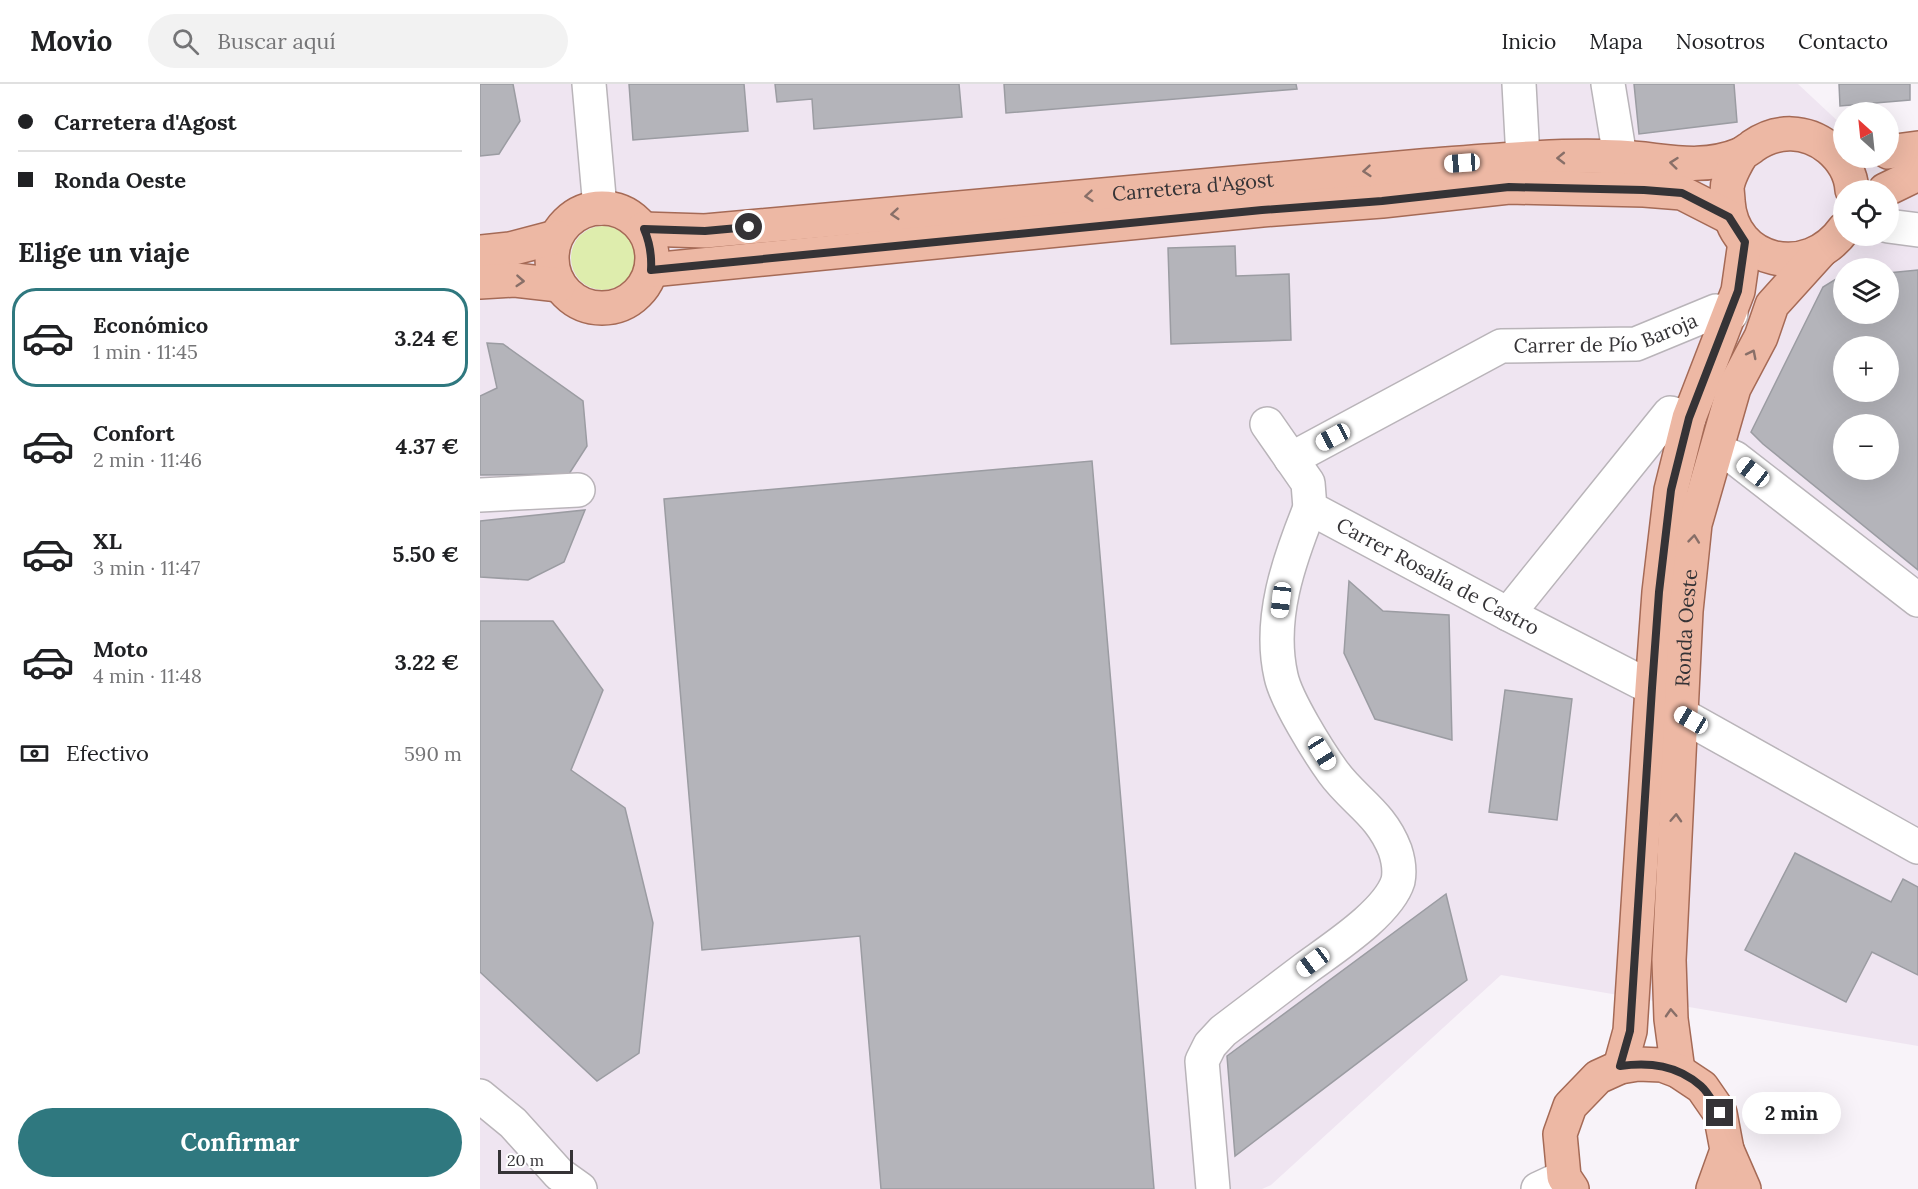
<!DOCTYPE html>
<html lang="es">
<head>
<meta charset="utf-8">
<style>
	:root { --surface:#fff; --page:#f2f2f2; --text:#202124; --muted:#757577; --line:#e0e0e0; --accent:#2f787f }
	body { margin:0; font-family:Lora,serif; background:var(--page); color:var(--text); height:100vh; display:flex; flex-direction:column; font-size:22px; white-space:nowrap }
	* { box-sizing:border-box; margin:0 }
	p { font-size:20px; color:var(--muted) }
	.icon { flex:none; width:33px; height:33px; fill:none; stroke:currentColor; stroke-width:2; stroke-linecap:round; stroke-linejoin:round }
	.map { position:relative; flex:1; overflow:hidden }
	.drawer { display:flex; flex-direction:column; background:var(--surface); width:480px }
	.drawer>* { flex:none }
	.guide { display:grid; align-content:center; height:132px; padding:0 18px; background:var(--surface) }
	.needle { width:39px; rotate:333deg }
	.controls { position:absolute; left:1353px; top:18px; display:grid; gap:12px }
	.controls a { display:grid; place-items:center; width:66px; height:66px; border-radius:50%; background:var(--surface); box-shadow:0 6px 24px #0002; font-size:30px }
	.scale { position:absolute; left:18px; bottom:15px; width:75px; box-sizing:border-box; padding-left:6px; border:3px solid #353336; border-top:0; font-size:16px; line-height:21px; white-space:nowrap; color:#353336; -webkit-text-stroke:4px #fff; paint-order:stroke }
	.end { position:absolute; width:27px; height:27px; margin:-14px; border:8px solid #353336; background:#fff; box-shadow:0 0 0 3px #fff }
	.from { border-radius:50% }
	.bubble { position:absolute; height:42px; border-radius:21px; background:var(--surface); box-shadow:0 6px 24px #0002; font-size:20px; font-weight:700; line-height:42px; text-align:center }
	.car { position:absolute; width:18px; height:36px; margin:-18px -9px; border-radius:8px; box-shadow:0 0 4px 2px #0007; background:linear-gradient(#fff 24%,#345 0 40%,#fff 0 76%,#345 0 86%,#fff 0) }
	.guide b { display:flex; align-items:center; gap:21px; height:57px; font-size:22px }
	.guide b+b { border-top:2px solid var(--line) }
	.guide i { width:15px; height:15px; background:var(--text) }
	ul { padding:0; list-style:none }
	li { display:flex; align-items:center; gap:18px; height:99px; margin:0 12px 9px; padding:0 6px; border:3px solid transparent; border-radius:24px }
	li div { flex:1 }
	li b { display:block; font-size:22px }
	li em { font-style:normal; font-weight:700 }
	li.on { border-color:var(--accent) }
	li>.icon { width:54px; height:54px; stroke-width:1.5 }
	h2 { padding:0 18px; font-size:27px; line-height:72px }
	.pay { display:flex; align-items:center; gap:15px; height:66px; padding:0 18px; font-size:22px }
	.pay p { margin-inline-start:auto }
	.action { display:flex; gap:12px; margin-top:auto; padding:12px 18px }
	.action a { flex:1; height:69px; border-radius:36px; background:var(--accent); color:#fff; font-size:24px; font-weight:700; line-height:69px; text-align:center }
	header { display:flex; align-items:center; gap:36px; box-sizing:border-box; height:84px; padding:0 30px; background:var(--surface); border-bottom:2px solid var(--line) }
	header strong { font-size:28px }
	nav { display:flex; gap:33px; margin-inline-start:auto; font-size:21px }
	.search { width:420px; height:54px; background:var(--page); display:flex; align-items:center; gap:15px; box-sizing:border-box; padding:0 21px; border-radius:33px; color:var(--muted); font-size:22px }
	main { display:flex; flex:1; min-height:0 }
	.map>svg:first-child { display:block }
	.built { fill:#efe5f1; fill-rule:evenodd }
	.green { fill:#deedad }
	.building { fill:#b4b4ba; stroke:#9b9ca2; stroke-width:1.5; fill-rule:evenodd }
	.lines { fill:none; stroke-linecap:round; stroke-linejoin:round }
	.minor-casing { stroke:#b9b4b9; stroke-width:36 }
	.major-casing { stroke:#a56a56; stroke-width:36 }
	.minor { stroke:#fff; stroke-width:33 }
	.major { stroke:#edb8a4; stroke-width:33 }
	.oneway { stroke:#886f68 }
	.route { stroke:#353336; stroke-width:8 }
	.labels { text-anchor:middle; stroke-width:6; stroke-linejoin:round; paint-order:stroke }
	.street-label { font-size:20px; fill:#353336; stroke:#fff }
</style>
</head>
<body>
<header>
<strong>Movio</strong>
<div class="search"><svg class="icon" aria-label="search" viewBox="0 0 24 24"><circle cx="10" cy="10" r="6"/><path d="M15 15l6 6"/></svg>Buscar aquí</div>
<nav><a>Inicio</a><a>Mapa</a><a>Nosotros</a><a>Contacto</a></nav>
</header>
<main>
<section class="drawer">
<div class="guide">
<b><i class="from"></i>Carretera d'Agost</b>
<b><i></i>Ronda Oeste</b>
</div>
<h2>Elige un viaje</h2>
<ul>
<li class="on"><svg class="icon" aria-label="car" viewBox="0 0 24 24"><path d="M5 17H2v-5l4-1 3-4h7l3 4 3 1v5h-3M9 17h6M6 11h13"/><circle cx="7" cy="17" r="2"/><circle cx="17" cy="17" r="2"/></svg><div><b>Económico</b><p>1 min · 11:45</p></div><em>3.24 €</em></li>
<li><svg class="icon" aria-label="car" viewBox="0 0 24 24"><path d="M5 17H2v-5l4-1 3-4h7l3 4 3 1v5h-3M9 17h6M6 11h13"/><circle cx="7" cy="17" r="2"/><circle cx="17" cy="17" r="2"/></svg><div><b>Confort</b><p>2 min · 11:46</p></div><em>4.37 €</em></li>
<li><svg class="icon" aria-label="car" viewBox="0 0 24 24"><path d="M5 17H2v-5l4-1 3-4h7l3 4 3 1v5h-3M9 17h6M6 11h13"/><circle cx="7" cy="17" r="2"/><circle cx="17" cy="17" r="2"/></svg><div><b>XL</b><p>3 min · 11:47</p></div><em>5.50 €</em></li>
<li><svg class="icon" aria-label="car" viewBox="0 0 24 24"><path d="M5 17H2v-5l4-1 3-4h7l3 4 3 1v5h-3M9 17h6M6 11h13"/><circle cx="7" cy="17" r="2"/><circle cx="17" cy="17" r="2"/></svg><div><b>Moto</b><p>4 min · 11:48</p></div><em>3.22 €</em></li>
</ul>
<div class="pay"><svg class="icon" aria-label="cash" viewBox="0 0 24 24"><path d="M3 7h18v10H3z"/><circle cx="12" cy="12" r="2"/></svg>Efectivo<p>590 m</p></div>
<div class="action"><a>Confirmar</a></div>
</section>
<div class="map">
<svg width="1438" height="1105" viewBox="0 0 1438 1105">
	<rect width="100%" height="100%" fill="#f8f3f9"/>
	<path class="built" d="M0,0H1318L1363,42L1364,74H1398L1438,110V962L1021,891L791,1101L782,1105H0ZM1364,106H1408V152H1364ZM1364,184H1408V230H1364ZM1364,262H1408V308H1364ZM1364,340H1408V386H1364Z"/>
	<circle class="green" cx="123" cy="174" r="32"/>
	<g class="building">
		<path d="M0,0H33L40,37L19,70L0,72Z"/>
		<path d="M149,0H264L268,47L153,56Z"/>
		<path d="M295,0H479L482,33L334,45L332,15L297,18Z"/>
		<path d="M524,0H816L817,5L526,29Z"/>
		<path d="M1154,0H1254L1257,38L1159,50Z"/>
		<path d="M1359,0H1430V16L1360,22Z"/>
		<path d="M755,162L756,192L809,190L811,256L691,260L688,164Z"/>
		<path d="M1438,186V486L1283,360L1271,348L1343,203L1364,190V230H1408V189ZM1364,262H1408V308H1364ZM1364,340H1408V386H1364Z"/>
		<path d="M7,259L23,260L103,317L107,362L89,390L0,391V312L17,304Z"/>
		<path d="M612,377L674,1105H401L380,852L222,866L184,415Z"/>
		<path d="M105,426L84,478L48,496L0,493V437Z"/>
		<path d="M869,497L903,527L969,531L972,656L895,635L864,569Z"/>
		<path d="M0,537H73L123,606L91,686L145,724L173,839L159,969L117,997L0,888Z"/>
		<path d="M1025,606L1092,615L1077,736L1009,728Z"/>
		<path d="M1315,769L1411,818L1423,795L1438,803V891L1392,868L1366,918L1265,866Z"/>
		<path d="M966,810L987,896L755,1072L747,972Z"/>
	</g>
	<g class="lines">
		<g class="minor-casing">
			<g id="minor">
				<path d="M109,0L120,124"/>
				<path d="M1039,0L1043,74"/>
				<path d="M1128,0L1140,73"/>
				<path d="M1408,142L1438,146"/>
				<path id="s1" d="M787,340L828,399L830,424L1028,530L1172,604"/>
				<path d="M1237,366L1255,374L1438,516"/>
				<path id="s2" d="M811,375L1021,262L1156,260L1236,227L1251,230"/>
				<path d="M0,411L98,406"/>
				<path d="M1028,530L1190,329L1209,334"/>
				<path d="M1200,630L1438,763"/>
				<path d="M0,1012L33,1039L79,1090L100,1105"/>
				<path d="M733,1105L722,977L730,961L743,947C771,926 798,905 826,884C853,864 908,829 918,797C920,787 918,775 915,766C901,729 874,717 853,688C838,667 806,616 801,592C788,535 809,476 830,424"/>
				<path d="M1058,1105L1084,1093"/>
			</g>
		</g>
		<g class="major-casing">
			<g id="major">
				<path d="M1408,68L1438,64"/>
				<path d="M1405,106L1438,90"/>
				<circle cx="122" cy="174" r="50"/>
				<path id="s3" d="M163,145L225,147L941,82C1007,77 1074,70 1140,73C1184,75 1218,88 1262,70"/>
				<path d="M1364,145C1328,196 1252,180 1248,117C1248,111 1246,104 1248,99C1250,91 1257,77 1262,70C1265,67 1270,65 1273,62C1297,45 1326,46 1349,64C1362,75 1371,89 1372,106"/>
				<path d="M0,168L30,165L76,153"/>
				<path d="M171,186L782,126L902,117L1029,103L1164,106L1202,109L1249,133"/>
				<path d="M0,198L35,196L79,201"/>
				<path d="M1140,983L1150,947L1172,604L1179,508L1191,406L1209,334L1258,207L1265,158"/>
				<path id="s4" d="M1198,987L1191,935L1189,876L1206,527L1215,440L1254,304L1281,253L1292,221L1340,168"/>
				<path d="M1247,1066L1264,1105"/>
				<path d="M1092,1105L1084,1093L1080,1050L1090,1022L1118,993L1140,983L1158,980L1182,981L1198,987L1222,1003L1240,1029L1247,1066L1233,1105"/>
			</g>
		</g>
		<use href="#minor" class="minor"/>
		<use href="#major" class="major"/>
	</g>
	<defs><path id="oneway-chevron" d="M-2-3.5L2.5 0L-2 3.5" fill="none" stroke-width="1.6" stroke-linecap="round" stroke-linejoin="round" transform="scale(1.5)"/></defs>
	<g class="oneway">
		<use href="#oneway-chevron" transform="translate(1081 74) rotate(179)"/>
		<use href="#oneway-chevron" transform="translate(1194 79) rotate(-174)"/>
		<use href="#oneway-chevron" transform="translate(887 87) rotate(175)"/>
		<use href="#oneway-chevron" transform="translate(609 112) rotate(175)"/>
		<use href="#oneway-chevron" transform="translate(415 130) rotate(175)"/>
		<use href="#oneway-chevron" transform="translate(40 197) rotate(4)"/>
		<use href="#oneway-chevron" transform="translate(1272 270) rotate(-63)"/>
		<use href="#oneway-chevron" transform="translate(1214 455) rotate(-84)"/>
		<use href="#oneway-chevron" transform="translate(1196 734) rotate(-87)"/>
		<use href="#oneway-chevron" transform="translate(1191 929) rotate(-93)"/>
	</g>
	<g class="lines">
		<path class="route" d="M269,143L225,147L164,145C170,159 172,170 171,186L782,126L902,117L1029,103L1164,106L1202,109L1249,133L1265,158L1258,207L1209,334L1191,406L1179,508L1172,604L1150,947L1140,982C1170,978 1197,981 1221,1002C1229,1009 1234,1021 1240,1029"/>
	</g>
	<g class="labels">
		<g class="street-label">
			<text dy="7" stroke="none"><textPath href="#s3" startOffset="552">Carretera d'Agost</textPath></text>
			<text dy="7" stroke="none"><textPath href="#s2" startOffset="345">Carrer de Pío Baroja</textPath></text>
			<text dy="7" stroke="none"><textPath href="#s1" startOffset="242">Carrer Rosalía de Castro</textPath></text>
			<text dy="7" stroke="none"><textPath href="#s4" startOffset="444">Ronda Oeste</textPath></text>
		</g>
	</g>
</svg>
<div class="controls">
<a><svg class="needle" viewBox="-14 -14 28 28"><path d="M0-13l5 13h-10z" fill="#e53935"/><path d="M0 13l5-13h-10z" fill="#757577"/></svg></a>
<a><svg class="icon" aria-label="locate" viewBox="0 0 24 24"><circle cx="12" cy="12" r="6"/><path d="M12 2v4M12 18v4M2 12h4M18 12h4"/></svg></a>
<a><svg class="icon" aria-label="layers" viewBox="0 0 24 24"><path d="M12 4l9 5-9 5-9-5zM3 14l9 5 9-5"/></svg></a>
<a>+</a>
<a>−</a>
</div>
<div class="scale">20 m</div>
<i class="end from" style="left:269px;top:143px"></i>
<i class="end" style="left:1240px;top:1029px"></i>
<div class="bubble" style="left:1262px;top:1008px;width:99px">2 min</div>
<i class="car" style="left:982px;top:79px;rotate:266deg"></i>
<i class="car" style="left:853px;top:353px;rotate:242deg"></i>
<i class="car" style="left:1273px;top:388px;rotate:308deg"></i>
<i class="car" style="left:801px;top:516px;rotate:187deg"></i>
<i class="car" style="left:1211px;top:636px;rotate:300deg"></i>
<i class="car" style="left:842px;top:669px;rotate:148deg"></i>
<i class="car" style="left:833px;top:878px;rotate:233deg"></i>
</div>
</main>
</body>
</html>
